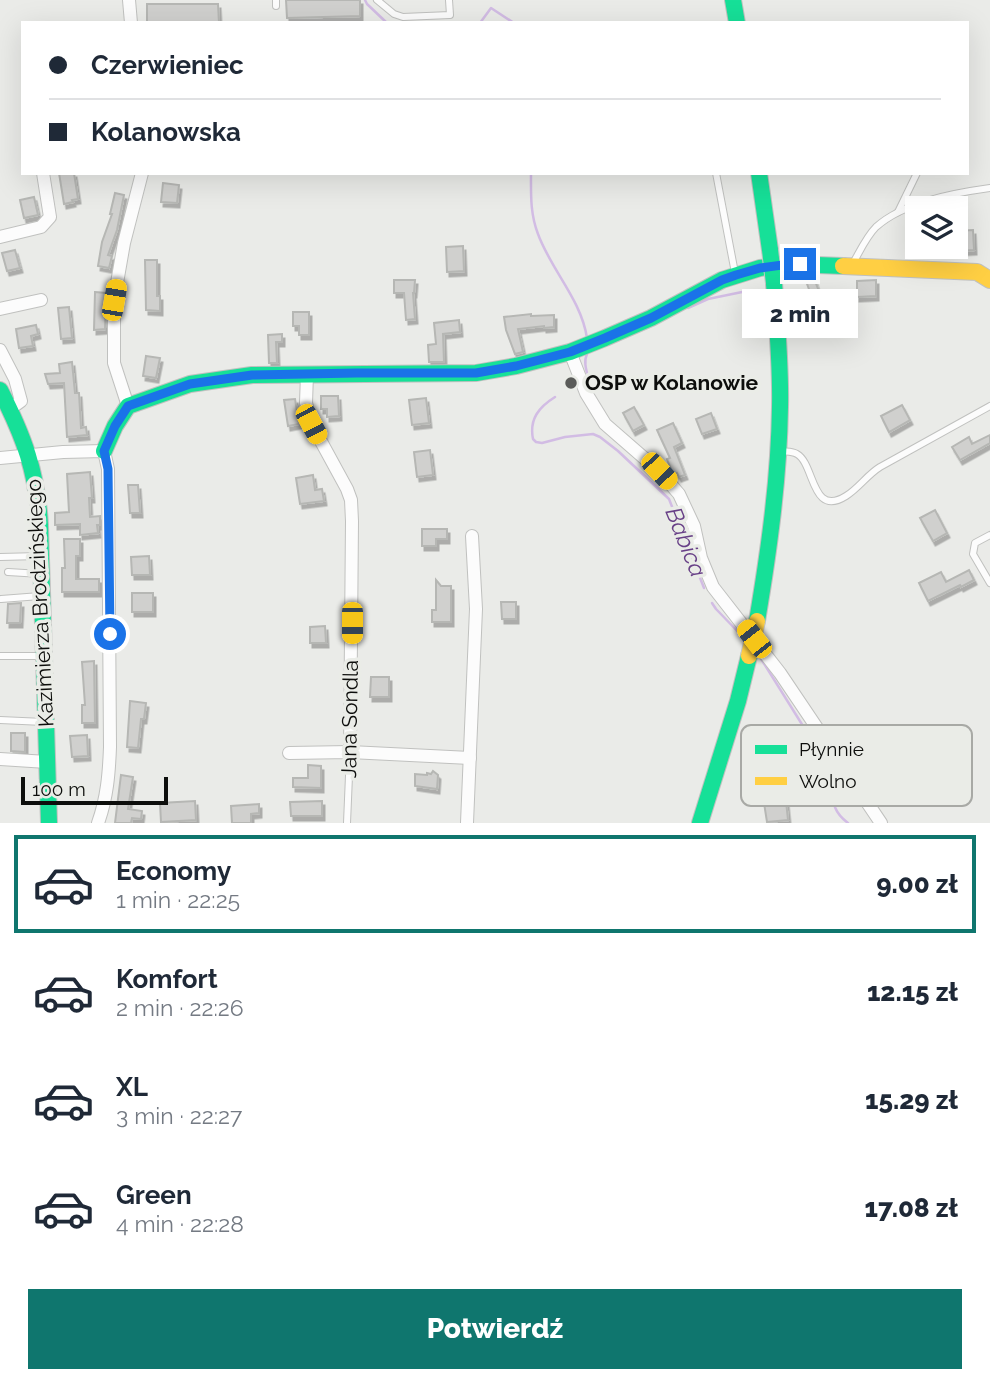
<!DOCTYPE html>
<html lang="pl">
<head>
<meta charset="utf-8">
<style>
	:root { --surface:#fff; --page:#f6f6f7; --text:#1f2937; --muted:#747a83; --line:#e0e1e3; --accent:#0f766e }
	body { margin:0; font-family:Raleway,sans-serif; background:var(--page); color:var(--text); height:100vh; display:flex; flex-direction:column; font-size:26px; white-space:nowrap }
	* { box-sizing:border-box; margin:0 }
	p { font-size:23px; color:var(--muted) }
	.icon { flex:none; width:38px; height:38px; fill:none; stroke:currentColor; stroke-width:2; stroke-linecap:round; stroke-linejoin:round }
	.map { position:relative; height:823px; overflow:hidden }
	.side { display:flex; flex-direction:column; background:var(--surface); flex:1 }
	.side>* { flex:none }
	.guide { position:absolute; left:21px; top:21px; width:948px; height:154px; border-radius:0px; box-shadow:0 7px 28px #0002; display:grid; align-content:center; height:154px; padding:0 28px; background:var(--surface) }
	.fabs { position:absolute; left:905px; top:196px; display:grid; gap:14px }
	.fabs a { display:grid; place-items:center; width:63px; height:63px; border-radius:0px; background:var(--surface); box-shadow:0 7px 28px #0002; font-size:35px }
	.scale { position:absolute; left:21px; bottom:18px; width:147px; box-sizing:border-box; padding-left:7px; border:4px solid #0d0e0c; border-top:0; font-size:19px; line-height:24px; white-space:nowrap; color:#0d0e0c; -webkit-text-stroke:5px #eaece7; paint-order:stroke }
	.end { position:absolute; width:32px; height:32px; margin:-16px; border:9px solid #1a73e8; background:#fff; box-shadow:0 0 0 4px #fff }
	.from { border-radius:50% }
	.bubble { position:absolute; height:49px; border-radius:0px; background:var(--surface); box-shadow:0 7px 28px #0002; font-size:23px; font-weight:800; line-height:49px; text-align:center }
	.car { position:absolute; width:21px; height:42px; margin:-21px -10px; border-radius:9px; box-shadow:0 0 5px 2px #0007; background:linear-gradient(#f5c518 24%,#345 0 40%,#f5c518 0 76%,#345 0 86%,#f5c518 0) }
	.guide b { display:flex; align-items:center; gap:24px; height:66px; font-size:26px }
	.guide b+b { border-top:2px solid var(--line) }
	.guide i { width:18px; height:18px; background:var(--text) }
	ul { padding:12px 0 0; list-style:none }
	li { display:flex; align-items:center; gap:21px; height:98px; margin:0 14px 10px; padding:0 14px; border:4px solid transparent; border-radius:0px }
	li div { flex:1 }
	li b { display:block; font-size:26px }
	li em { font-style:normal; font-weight:800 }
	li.selected { border-color:var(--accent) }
	li>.icon { width:63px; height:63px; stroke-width:1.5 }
	.action { display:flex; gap:14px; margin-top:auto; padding:14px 28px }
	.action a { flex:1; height:80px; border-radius:0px; background:var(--accent); color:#fff; font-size:28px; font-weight:800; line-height:80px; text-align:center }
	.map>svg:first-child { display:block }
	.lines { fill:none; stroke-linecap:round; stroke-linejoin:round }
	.stream { stroke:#d2bce4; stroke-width:2.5 }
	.building { fill:#d0d0ce; stroke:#b6b7b4; stroke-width:2; filter:url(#shadow) }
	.lane-casing { stroke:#c0c1bf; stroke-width:8 }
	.street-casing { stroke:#c0c1bf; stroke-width:14 }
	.fast-casing { stroke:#c0c1bf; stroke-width:18 }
	.slow-casing { stroke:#c0c1bf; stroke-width:18 }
	.lane { stroke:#fcfcfc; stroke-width:6 }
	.street { stroke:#fcfcfc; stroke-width:12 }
	.fast { stroke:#16e098; stroke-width:16 }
	.slow { stroke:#ffcf43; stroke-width:16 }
	.fast-bridge-casing { stroke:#c7c8c6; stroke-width:18; stroke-linecap:butt }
	.slow-bridge-casing { stroke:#c7c8c6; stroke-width:18; stroke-linecap:butt }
	.fast-bridge { stroke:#16e098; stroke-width:16 }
	.slow-bridge { stroke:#ffcf43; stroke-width:16 }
	.route { stroke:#1a73e8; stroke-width:9 }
	.poi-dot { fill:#5a5b59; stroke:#eaece7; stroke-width:2.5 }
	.labels { text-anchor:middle; stroke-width:7; stroke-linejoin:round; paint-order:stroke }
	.poi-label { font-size:21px; font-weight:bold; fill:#0d0e0c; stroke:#eaece7; text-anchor:start }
	.street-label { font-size:21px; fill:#0d0e0c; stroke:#eaece7 }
	.water-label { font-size:23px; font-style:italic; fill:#684087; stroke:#eaece7 }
	.key { fill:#eaece7; stroke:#a8a9a5; stroke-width:2 }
	.key-label { font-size:19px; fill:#0d0e0c }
</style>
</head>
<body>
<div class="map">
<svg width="990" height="823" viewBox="0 0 990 823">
	<defs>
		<filter id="shadow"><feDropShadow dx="2.5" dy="4.5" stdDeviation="0" flood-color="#0004"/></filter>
	</defs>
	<rect width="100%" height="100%" fill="#eaebe8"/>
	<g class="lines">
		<g class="stream">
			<path d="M365,0L367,4L387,23"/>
			<path d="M480,23L491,8L514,23"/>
			<path d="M531,173C531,194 530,213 538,234C551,270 581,299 587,338"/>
			<path d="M688,308L708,299L747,291"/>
			<path d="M587,354C583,362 587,372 589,381"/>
			<path d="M555,397C539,407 529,419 533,439L536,442L542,443L565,437L593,434L600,437L618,451L669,499L704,588"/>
			<path d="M712,603L716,609L744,638"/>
			<path d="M758,654L823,758C826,763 829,769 830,775C835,796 828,808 848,823"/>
		</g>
	</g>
	<g class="building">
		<path d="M286,0H360V16L287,18Z"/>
		<path d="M147,4H218L219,23H147Z"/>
		<path d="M59,173H74L78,199L72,200L73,202L64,204Z"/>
		<path d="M163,183L179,185L177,203L161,202Z"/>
		<path d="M115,193L124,195L117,230L108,255L112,256L109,268L98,266L102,242L112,214H110Z"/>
		<path d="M34,197L38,215L24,218L20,200Z"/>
		<path d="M973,230L974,250L958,251L957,231Z"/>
		<path d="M463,246L464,271L447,272L446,247Z"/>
		<path d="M15,250L20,268L7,271L2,253Z"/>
		<path d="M145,260H157V296H160V311L146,310Z"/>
		<path d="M814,278L825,308L835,304L841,318L833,321L832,318L813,326L808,315L817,311L806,281Z"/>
		<path d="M394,280H415L414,293H413L415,319L406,320L404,293H394Z"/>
		<path d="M876,280V296L857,297V281Z"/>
		<path d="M95,292L106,293L105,329L94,330Z"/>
		<path d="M69,307L72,338L61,339L58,308Z"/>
		<path d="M293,312H309V335H299V326H293Z"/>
		<path d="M531,314V316L554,315V327L544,328V326L518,329L523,352L515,354L506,330L504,317Z"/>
		<path d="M459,320L460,332L443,334L444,362H429L428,345L436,344L434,323Z"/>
		<path d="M36,325L38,334L31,336L33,346L19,348L16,329Z"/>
		<path d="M282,334V342H276L277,363H269L268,335Z"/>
		<path d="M146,356L160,358L156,378L143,376Z"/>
		<path d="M72,362L75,393H79L81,428L86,427L87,435L67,437L64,383L48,384L45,374L60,373L59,364Z"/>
		<path d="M321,396H338L339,416L327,417V409H321Z"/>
		<path d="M426,398L429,423L412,425L409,400Z"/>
		<path d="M295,399L299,424L288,426L284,400Z"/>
		<path d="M902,405L910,420L889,432L881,416Z"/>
		<path d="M634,407L644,425L633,431L623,413Z"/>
		<path d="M711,413L717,429L702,434L696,419Z"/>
		<path d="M673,423L682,443L674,447L685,475L679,477L677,473L673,474L667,459L670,458L657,430Z"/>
		<path d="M990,435V443L960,460L952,447L969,437L972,444Z"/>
		<path d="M430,450L433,475L417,477L414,452Z"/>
		<path d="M90,472L92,498H89L90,517L100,516V525H97L98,533L80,535V524L55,525V513L69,512L67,474Z"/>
		<path d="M313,475L315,490L322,489L324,501L300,504L296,478Z"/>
		<path d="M128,485H138L140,513H130Z"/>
		<path d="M935,510L947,533L933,541L920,518Z"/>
		<path d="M422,529H447V539H436V546H422Z"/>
		<path d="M64,539H80V556H76V579H99V592H62V568H65Z"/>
		<path d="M149,556L150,575H132L131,557Z"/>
		<path d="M969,570L974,580L961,587L960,585L928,601L919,583L941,572L946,582Z"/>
		<path d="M436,580L441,586H451V622H432V610H436Z"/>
		<rect x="132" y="593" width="21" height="19"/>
		<path d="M501,602H516V619H502Z"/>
		<path d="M21,603L20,623H7L8,604Z"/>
		<path d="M325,626L326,643H310V627Z"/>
		<path d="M94,661L95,723H82V705H85L82,662Z"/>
		<path d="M371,677H389V697H370Z"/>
		<path d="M130,701L146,703L144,719H141L138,748L127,747Z"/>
		<path d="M11,733H25V752L11,751Z"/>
		<path d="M87,735L88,756L72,757L70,736Z"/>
		<path d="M308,765L321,766V788L293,787V778H308Z"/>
		<path d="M433,771L438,775L437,789L415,786V774L427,775V773L431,774Z"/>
		<path d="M121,775L133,777L128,809L142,811L141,819L132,818L131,823H115Z"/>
		<path d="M195,801L196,820L161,822L160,803Z"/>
		<path d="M322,801V816H291L290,802Z"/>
		<path d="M786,801L788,820L767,822L764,803Z"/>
		<path d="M259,804V813L251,814V823H232L231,806Z"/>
	</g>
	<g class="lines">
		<g class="lane-casing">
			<g id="lane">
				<path d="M276,0V6"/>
				<path d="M377,0L394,14L403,17L450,15L449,0"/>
				<path d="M716,173L735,273"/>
				<path d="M898,212L917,173"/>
				<path d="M852,265C859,253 866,237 876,227C904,202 954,193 990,188"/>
				<path d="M780,451C786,452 792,451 797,454C815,464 811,518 846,496C859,488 867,475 880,467L990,406"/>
				<path d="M990,535L975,543L973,554L990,583"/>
				<path d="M0,557L40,556"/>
				<path d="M8,572L41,574"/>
				<path d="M1,599L40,596"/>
				<path d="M0,656H42"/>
				<path d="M0,720L44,722"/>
				<path d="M347,823L350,752"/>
			</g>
		</g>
		<g class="street-casing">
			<g id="street">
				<path d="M129,0L131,23"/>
				<path d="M0,237L41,227L50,217L43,173"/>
				<path d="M0,309L41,300"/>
				<path d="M0,350L15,379L21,401L10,409"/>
				<path d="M570,352L586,393L605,424L659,471L679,494L694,526L701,558L713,587L780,673L881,823"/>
				<path d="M307,374L306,403L311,423L347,489L351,500L352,521L350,752"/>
				<path d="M128,406L114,363V300L124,243L142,173"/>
				<path d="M0,458L63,452L104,451L108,469L110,747C109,774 107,798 98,823"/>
				<path d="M289,753L350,752L470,758"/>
				<path d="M0,759L47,762"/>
				<path d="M467,823L476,609L472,536"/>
			</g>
		</g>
		<g class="fast-casing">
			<g id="fast">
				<path d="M733,0L737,23"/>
				<path d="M759,173L770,250"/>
				<path d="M0,390C24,437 37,472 40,525L49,823"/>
				<path d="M104,451L115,426L128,406L190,384L252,375L476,373L516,366L570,352L605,338L651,318L722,280L760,268L790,264L843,266"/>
				<path d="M757,621C769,550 779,479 780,407C781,365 777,324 774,283"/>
				<path d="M700,823L738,701L749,656"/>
			</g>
		</g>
		<g class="slow-casing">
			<path id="slow" d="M843,266L977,272L990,280"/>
		</g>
		<use href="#lane" class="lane"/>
		<use href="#street" class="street"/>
		<use href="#fast" class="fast"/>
		<use href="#slow" class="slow"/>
		<g class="fast-bridge-casing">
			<path id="fast-bridge" d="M770,250L774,283"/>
		</g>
		<g class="slow-bridge-casing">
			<path id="slow-bridge" d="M749,656L757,621"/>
		</g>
		<use href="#fast-bridge" class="fast-bridge"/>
		<use href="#slow-bridge" class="slow-bridge"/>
	</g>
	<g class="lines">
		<path class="route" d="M110,634L108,469L104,451L115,426L128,406L190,384L252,375L356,373H476L516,366L570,352L605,338L651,318L722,280L736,275L760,268L790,264H800"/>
	</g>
	<circle class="poi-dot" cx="571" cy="383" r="7"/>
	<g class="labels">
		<g class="poi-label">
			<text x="585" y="390">OSP w Kolanowie</text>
		</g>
		<g class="street-label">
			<text transform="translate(40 603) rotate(-93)" y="7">Kazimierza Brodzińskiego</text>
			<text transform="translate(350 719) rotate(-89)" y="7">Jana Sondla</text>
		</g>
		<g class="water-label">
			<text transform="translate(686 542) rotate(68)" y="8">Babica</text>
		</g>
	</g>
	<rect x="741" y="725" width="231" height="81" rx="10" class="key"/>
	<rect x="755" y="745" width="32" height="9" fill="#16e098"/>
	<rect x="755" y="777" width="32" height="8" fill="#ffcf43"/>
	<g class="key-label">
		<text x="799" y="756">Płynnie</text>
		<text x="799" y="788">Wolno</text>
	</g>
</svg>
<div class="fabs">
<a><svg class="icon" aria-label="layers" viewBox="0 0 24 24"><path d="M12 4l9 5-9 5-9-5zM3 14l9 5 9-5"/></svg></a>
</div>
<div class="scale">100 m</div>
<i class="end from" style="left:110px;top:634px"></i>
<i class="end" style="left:800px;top:264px"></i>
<div class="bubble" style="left:742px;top:289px;width:116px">2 min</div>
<i class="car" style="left:114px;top:300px;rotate:10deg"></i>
<i class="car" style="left:311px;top:424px;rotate:152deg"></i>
<i class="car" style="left:659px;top:471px;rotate:137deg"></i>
<i class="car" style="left:352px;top:623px;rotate:180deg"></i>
<i class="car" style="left:754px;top:639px;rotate:322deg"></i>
<div class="guide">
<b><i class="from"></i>Czerwieniec</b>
<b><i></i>Kolanowska</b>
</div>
</div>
<section class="side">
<ul>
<li class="selected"><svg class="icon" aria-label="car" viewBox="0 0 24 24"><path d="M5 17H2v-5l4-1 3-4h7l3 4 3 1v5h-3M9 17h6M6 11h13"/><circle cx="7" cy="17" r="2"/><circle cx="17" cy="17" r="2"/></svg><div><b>Economy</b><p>1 min · 22:25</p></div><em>9.00 zł</em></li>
<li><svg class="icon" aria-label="car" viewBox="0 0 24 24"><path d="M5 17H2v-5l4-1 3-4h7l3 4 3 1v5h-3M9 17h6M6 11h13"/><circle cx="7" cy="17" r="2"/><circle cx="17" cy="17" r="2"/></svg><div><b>Komfort</b><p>2 min · 22:26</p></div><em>12.15 zł</em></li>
<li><svg class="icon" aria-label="car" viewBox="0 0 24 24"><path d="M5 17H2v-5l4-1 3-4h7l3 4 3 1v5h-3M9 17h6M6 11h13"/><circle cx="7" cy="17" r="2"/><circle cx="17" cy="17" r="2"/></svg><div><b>XL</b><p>3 min · 22:27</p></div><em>15.29 zł</em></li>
<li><svg class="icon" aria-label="car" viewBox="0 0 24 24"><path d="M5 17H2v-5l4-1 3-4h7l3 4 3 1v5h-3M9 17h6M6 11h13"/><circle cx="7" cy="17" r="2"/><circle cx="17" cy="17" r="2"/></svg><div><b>Green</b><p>4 min · 22:28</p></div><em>17.08 zł</em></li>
</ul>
<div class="action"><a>Potwierdź</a></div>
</section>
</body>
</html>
